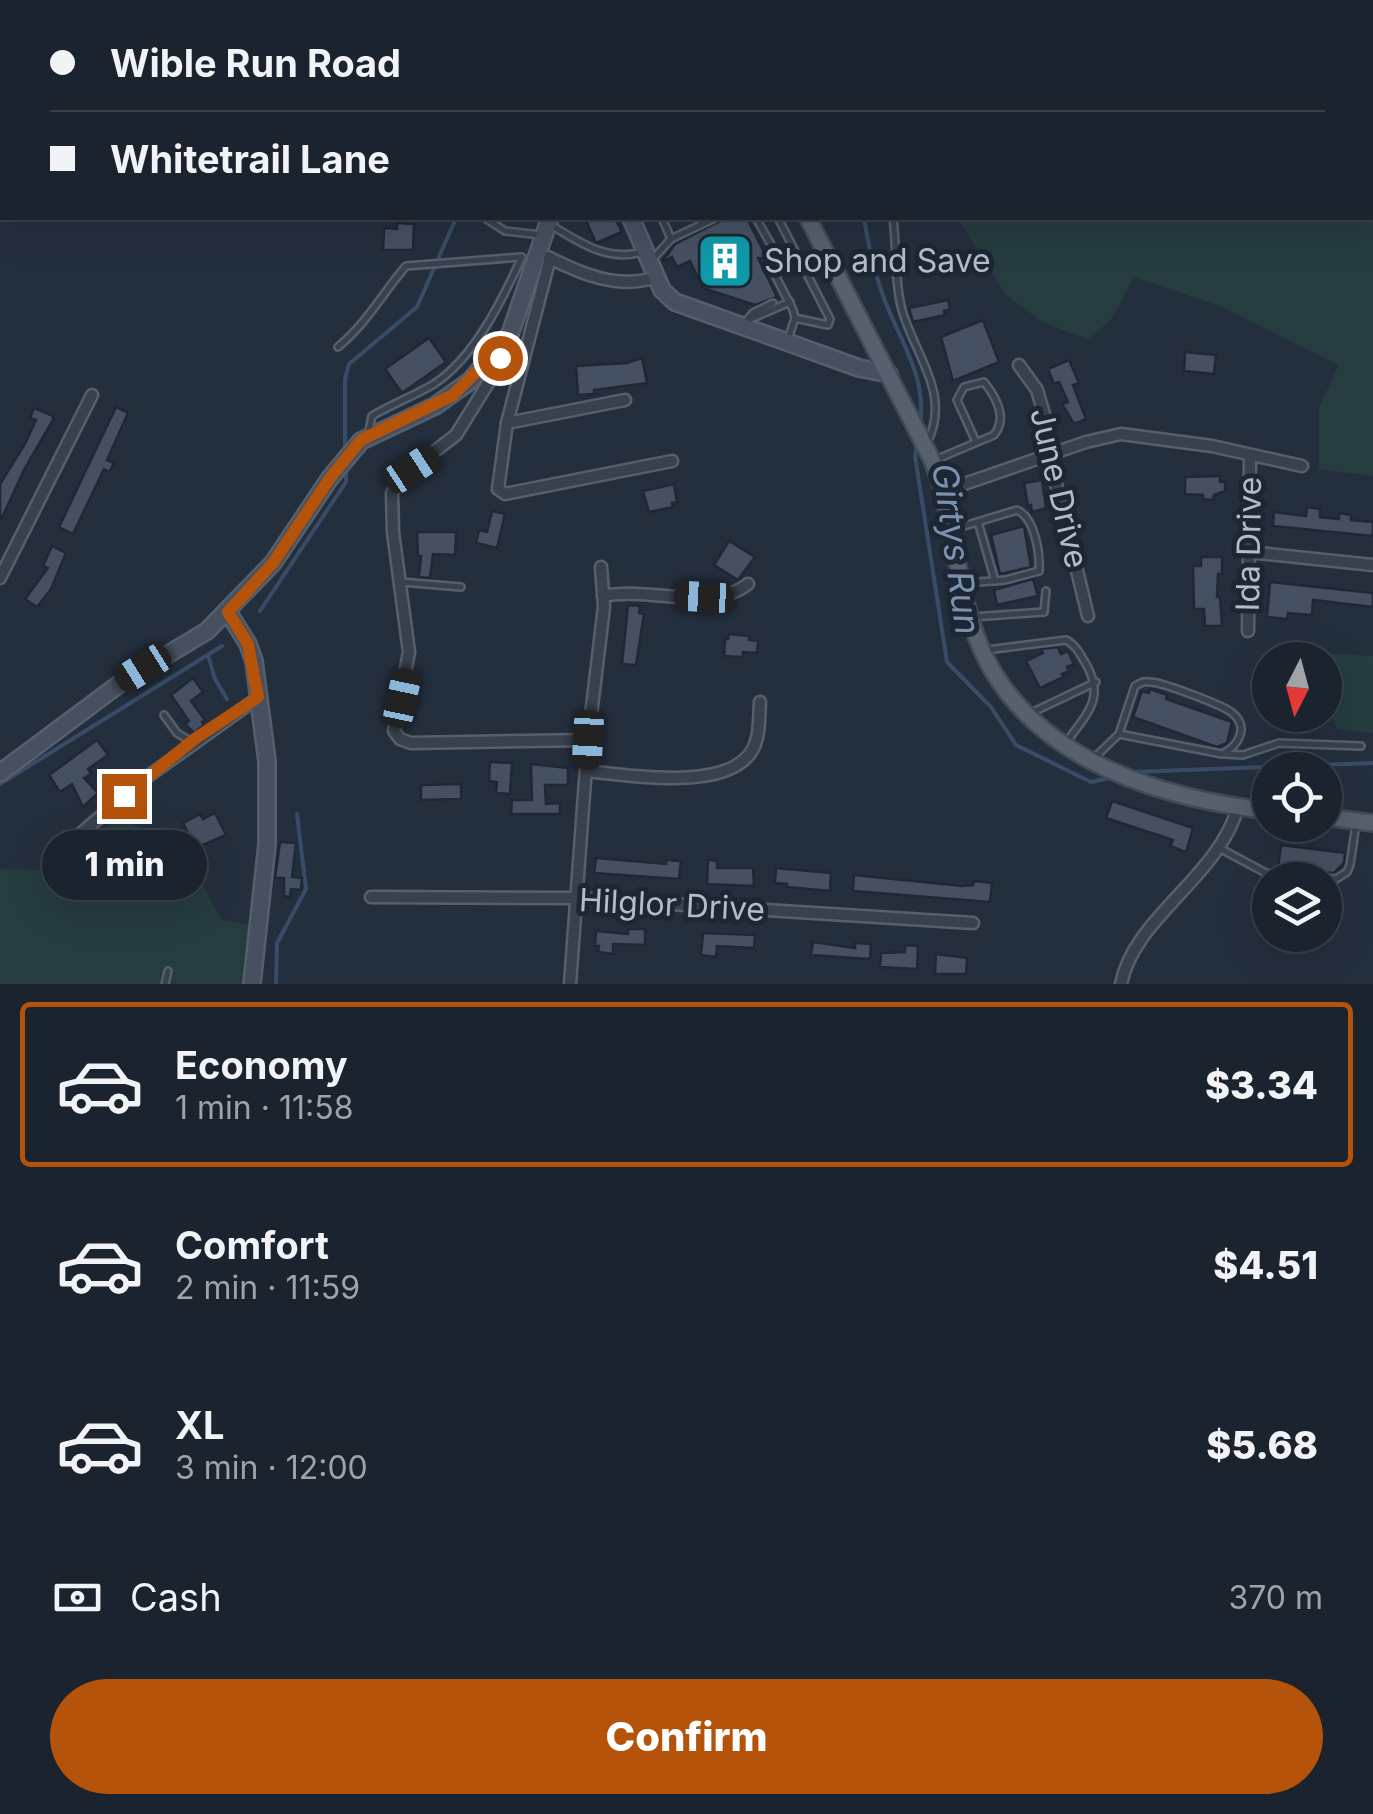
<!DOCTYPE html>
<html lang="en">
<head>
<meta charset="utf-8">
<style>
	:root { --surface:#1b232e; --page:#242b36; --text:#f1f3f6; --muted:#a0a4aa; --line:#39404a; --accent:#b45309 }
	body { margin:0; font-family:Inter,sans-serif; background:var(--page); color:var(--text); height:100vh; display:flex; flex-direction:column; font-size:38px; white-space:nowrap }
	* { box-sizing:border-box; margin:0 }
	p { font-size:32px; color:var(--muted) }
	.icon { flex:none; width:55px; height:55px; fill:none; stroke:currentColor; stroke-width:2; stroke-linecap:round; stroke-linejoin:round }
	.map { position:relative; height:984px; overflow:hidden }
	.panel { display:flex; flex-direction:column; background:var(--surface); flex:1 }
	.panel>* { flex:none }
	.guide { position:absolute; left:0px; top:0px; width:1375px; height:220px; box-shadow:0 10px 40px #0002,0 0 0 2px var(--line); display:grid; align-content:center; height:220px; padding:0 50px; background:var(--surface) }
	.needle { width:65px; rotate:186deg }
	.tools { position:absolute; left:1252px; top:642px; display:grid; gap:20px }
	.tools a { display:grid; place-items:center; width:90px; height:90px; border-radius:50%; background:var(--surface); box-shadow:0 10px 40px #0002,0 0 0 2px var(--line); font-size:50px }
	.end { position:absolute; width:45px; height:45px; margin:-22px; border:12px solid #b45309; background:#fff; box-shadow:0 0 0 5px #fff }
	.from { border-radius:50% }
	.bubble { position:absolute; height:70px; border-radius:35px; background:var(--surface); box-shadow:0 10px 40px #0002,0 0 0 2px var(--line); font-size:32px; font-weight:800; line-height:70px; text-align:center }
	.car { position:absolute; width:30px; height:60px; margin:-30px -15px; border-radius:12px; box-shadow:0 0 8px 2px #0007; background:linear-gradient(#222 24%,#8ab4d8 0 40%,#222 0 76%,#8ab4d8 0 86%,#222 0) }
	.guide b { display:flex; align-items:center; gap:35px; height:95px; font-size:38px }
	.guide b+b { border-top:2px solid var(--line) }
	.guide i { width:25px; height:25px; background:var(--text) }
	ul { padding:18px 0 0; list-style:none }
	li { display:flex; align-items:center; gap:30px; height:165px; margin:0 20px 15px; padding:0 30px; border:5px solid transparent; border-radius:10px }
	li div { flex:1 }
	li b { display:block; font-size:38px }
	li em { font-style:normal; font-weight:800 }
	li.active { border-color:var(--accent) }
	li>.icon { width:90px; height:90px; stroke-width:1.5 }
	.pay { display:flex; align-items:center; gap:25px; height:110px; padding:0 50px; font-size:38px }
	.pay p { margin-inline-start:auto }
	.action { display:flex; gap:20px; margin-top:auto; padding:20px 50px }
	.action a { flex:1; height:115px; border-radius:60px; background:var(--accent); color:#fff; font-size:40px; font-weight:800; line-height:115px; text-align:center }
	.map>svg:first-child { display:block }
	.green { fill:#263c3f }
	.lines { fill:none; stroke-linecap:round; stroke-linejoin:round }
	.stream { stroke:#394c67; stroke-width:4 }
	.building { fill:#455162; stroke:#1f2835; stroke-width:2.5 }
	.lane-casing { stroke:#565f6c; stroke-width:10 }
	.street-casing { stroke:#565f6c; stroke-width:15 }
	.secondary-casing { stroke:#565f6c; stroke-width:20 }
	.primary-casing { stroke:#414a57; stroke-width:20 }
	.lane { stroke:#38414e; stroke-width:5 }
	.street { stroke:#38414e; stroke-width:10 }
	.secondary { stroke:#465061; stroke-width:15 }
	.primary { stroke:#56606e; stroke-width:15 }
	.route { stroke:#b45309; stroke-width:12 }
	.labels { text-anchor:middle; stroke-width:10; stroke-linejoin:round; paint-order:stroke }
	.poi-label { font-size:32px; fill:#b4bcc9; stroke:#1d2633; text-anchor:start }
	.street-label { font-size:32px; fill:#b4bcc9; stroke:#1d2633 }
	.water-label { font-size:35px; font-style:italic; fill:#7c92b1; stroke:#1d2633 }
</style>
</head>
<body>
<div class="map">
<svg width="1373" height="984" viewBox="0 0 1373 984">
	<rect width="100%" height="100%" fill="#242f3e"/>
	<g class="green">
		<path d="M1049,0H1373V476L1319,469V407L1339,365L1222,307L1134,277L1111,320L1088,339L1042,322L1005,294L957,218H1372V2Z"/>
		<path d="M1321,653L1373,656V733L1338,729L1325,706V660H1321Z"/>
		<path d="M117,820L138,826L154,849L181,855L190,862L222,920L250,925L244,984H0V869L39,870L84,846Z"/>
	</g>
	<g class="lines">
		<g class="stream">
			<path d="M369,0L374,2"/>
			<path d="M864,218C868,244 875,275 885,301C902,345 927,377 920,426"/>
			<path d="M917,445L915,456L947,662L991,707L1016,745L1091,782L1114,777"/>
			<path d="M345,452V379L349,364L417,307L456,218"/>
			<path d="M260,611L346,482V467"/>
			<path d="M208,655L215,679L227,699"/>
			<path d="M1133,772L1373,763"/>
			<path d="M0,784L222,646"/>
			<path d="M276,984L277,943L306,889L297,814"/>
		</g>
	</g>
	<g class="building">
		<path d="M585,218H615L622,232L596,243Z"/>
		<path d="M726,218H747L763,250H767V259L758,258L777,297L755,305L703,288L690,261L677,267L672,257L662,262L675,244Z"/>
		<path d="M397,223L414,224L413,250H383L384,228L397,229Z"/>
		<path d="M948,300L950,309L944,311L945,315L913,322L909,308Z"/>
		<path d="M983,320L999,362L953,381L941,337Z"/>
		<path d="M429,338L446,362L402,393L385,369Z"/>
		<path d="M1185,352L1216,355L1214,374L1184,371Z"/>
		<path d="M642,358L647,383L594,390V394L578,395L576,366L627,363Z"/>
		<path d="M1069,360L1079,383L1073,385L1086,419L1074,424L1062,404L1068,402L1059,382L1054,384L1048,369Z"/>
		<path d="M116,407L128,413L107,460L114,463L109,472L104,469L73,534L59,527Z"/>
		<path d="M34,408L53,416V420L25,468L0,522V484L25,444L36,420L30,418Z"/>
		<path d="M1220,476V482H1225V491L1214,495L1213,500L1203,499V495L1185,494V477Z"/>
		<path d="M1042,480L1046,508L1032,512L1031,505L1028,506L1024,483Z"/>
		<path d="M674,484L677,502L672,503L673,507L649,512L643,491Z"/>
		<path d="M1307,507L1320,509V517L1339,519V513L1351,515V520L1373,522V536L1273,526L1274,512L1306,516Z"/>
		<path d="M492,511L505,514L497,548L476,543L479,530L487,532Z"/>
		<path d="M1024,526L1031,567L1000,574L991,535Z"/>
		<path d="M417,532H456L455,555L433,554L430,578L419,577L421,556H418Z"/>
		<path d="M729,541L755,557L738,580L714,565Z"/>
		<path d="M52,546L66,553L51,589L37,607L25,599L48,568L43,566Z"/>
		<path d="M1201,557H1222V574H1218L1217,597H1220L1222,626H1205L1204,609H1194L1193,566H1201Z"/>
		<path d="M1033,579L1038,596L997,605L994,590Z"/>
		<path d="M1270,582L1373,593V607L1313,600L1312,615L1288,613L1287,619L1267,617Z"/>
		<path d="M628,605L640,606L639,613L644,614L636,665L622,664Z"/>
		<path d="M729,634L749,636V640L758,641L757,653L743,652V657L724,656L725,639H728Z"/>
		<path d="M1058,647L1061,654L1068,651L1074,664L1067,667L1069,671L1062,674L1064,677L1040,688L1026,661L1043,653L1041,649Z"/>
		<path d="M193,678L203,692L191,701L205,720L202,722L204,725L194,733L185,724L189,721L171,695Z"/>
		<path d="M1150,689L1167,695L1166,699L1232,722L1227,743L1217,747L1133,717L1142,691L1149,693Z"/>
		<path d="M97,740L108,755L88,769L91,774L84,778L98,793L83,807L72,784L60,792L49,775Z"/>
		<path d="M490,762L512,763L510,794L496,793L497,782L489,781Z"/>
		<path d="M531,764L568,768V785H545L546,804L560,803V814H511L512,800H532Z"/>
		<path d="M461,784V799L421,800V785Z"/>
		<path d="M1112,801L1193,828L1186,852L1170,846L1173,840L1106,818Z"/>
		<path d="M215,813L226,835L196,848L183,823L200,814L203,819Z"/>
		<path d="M280,842L296,843L292,877L302,878L301,890L291,889L290,897L284,896V878H275Z"/>
		<path d="M1281,845L1345,853L1344,863L1334,873L1278,868Z"/>
		<path d="M596,858L666,864V860L681,861L679,879L594,873Z"/>
		<path d="M708,860L717,861V868H753L754,886L707,884Z"/>
		<path d="M776,868L831,873L830,891L787,887V884L775,883Z"/>
		<path d="M854,875L962,886L973,885L974,881L992,883L990,902L853,891Z"/>
		<path d="M628,929H645V945L613,944V954L598,952L599,946H595L596,931L628,934Z"/>
		<path d="M703,933L755,935L754,948L717,946L716,957L701,955Z"/>
		<path d="M813,942L855,948V943L871,944L870,959L811,955Z"/>
		<path d="M905,945L918,946L917,969L880,967L881,953L905,952Z"/>
		<path d="M936,954L967,958L966,974H935Z"/>
	</g>
	<g class="lines">
		<g class="lane-casing">
			<g id="lane">
				<path d="M485,218L505,231L541,235"/>
				<path d="M662,218L671,239"/>
				<path d="M756,218L773,248L774,273L793,310L795,318L788,339"/>
				<path d="M778,218L830,319L828,325L795,318"/>
				<path d="M893,218C897,249 894,280 902,310C915,356 952,394 927,443"/>
				<path d="M551,225C579,242 607,262 642,252"/>
				<path d="M652,260L671,239L715,218"/>
				<path d="M805,270L824,259"/>
				<path d="M747,320L753,313L773,303"/>
				<path d="M746,321L790,302"/>
				<path d="M338,347C367,323 382,294 406,266L521,257"/>
				<path d="M369,431L372,416C392,404 414,396 434,384C475,357 502,300 522,257"/>
				<path d="M935,460L994,435C1008,418 996,397 984,382L964,387L957,400L976,442"/>
				<path d="M978,522L995,581"/>
				<path d="M954,529L1017,510C1035,518 1040,553 1039,571L1005,580L966,583"/>
				<path d="M401,582L461,587"/>
				<path d="M973,617L1044,612L1046,591"/>
				<path d="M986,650L1066,640C1076,645 1080,654 1086,664C1106,699 1086,714 1066,743"/>
				<path d="M1031,713L1096,682"/>
				<path d="M164,715L177,733L192,742"/>
				<path d="M1225,754L1243,755L1279,743L1361,746"/>
				<path d="M1092,760L1119,734L1135,686C1141,683 1142,681 1150,682C1162,682 1222,705 1231,712C1250,726 1239,746 1222,754L1119,734"/>
				<path d="M1221,849L1266,873L1336,879L1347,872L1350,865L1356,824"/>
				<path d="M165,984L168,971"/>
			</g>
		</g>
		<g class="street-casing">
			<g id="street">
				<path d="M246,0L248,2"/>
				<path d="M445,0L446,2"/>
				<path d="M616,0L617,2"/>
				<path d="M548,257C581,274 619,290 656,277"/>
				<path d="M550,258L507,423L498,489L505,494L672,461"/>
				<path d="M498,350V367L456,435L401,477L392,493L393,532L409,652L394,731L400,739L411,743L588,740"/>
				<path d="M1019,365L1037,390L1044,414L1049,455L1088,616"/>
				<path d="M507,423L625,400"/>
				<path d="M944,491L1086,442L1121,434L1212,446L1302,466"/>
				<path d="M1249,552L1373,565"/>
				<path d="M0,578L92,395"/>
				<path d="M603,596C648,586 712,613 748,584"/>
				<path d="M1248,631L1250,457"/>
				<path d="M587,771C627,775 729,793 753,749C760,735 759,717 760,702"/>
				<path d="M66,846L147,777L259,697"/>
				<path d="M371,897L575,898L973,923"/>
				<path d="M570,984L588,740L604,607L601,567"/>
				<path d="M1121,984C1134,917 1218,878 1238,807"/>
			</g>
		</g>
		<g class="secondary-casing">
			<g id="secondary">
				<path d="M539,0L540,2"/>
				<path d="M631,218L662,290L675,302L859,368L889,374"/>
				<path d="M228,612L248,644L254,661L267,761V844L252,984"/>
				<path d="M0,773L122,682L207,631L273,563L330,478L361,441L435,406L470,381L510,334L550,218"/>
			</g>
		</g>
		<g class="primary-casing">
			<g id="primary">
				<path d="M696,0L697,2"/>
				<path d="M808,218L933,462C953,515 955,571 972,624C1012,753 1149,797 1270,811"/>
				<path d="M1325,817L1373,823"/>
			</g>
		</g>
		<use href="#lane" class="lane"/>
		<use href="#street" class="street"/>
		<use href="#secondary" class="secondary"/>
		<use href="#primary" class="primary"/>
	</g>
	<g class="lines">
		<path class="route" d="M124,796L196,738L258,697L248,644L228,612L273,563L330,478L361,440L453,395L498,350L500,358"/>
	</g>
	<defs>
		<g id="building-square" transform="scale(2.875)"><rect x="-9" y="-9" width="18" height="18" rx="4" fill="#0f9aa8" stroke="#1d2633"/><path d="M-4-6H4V6H1V3H-1V6H-4ZM-2.5-4.3h1.7v1.8h-1.7ZM.8-4.3h1.7v1.8H.8ZM-2.5-1h1.7V.8h-1.7ZM.8-1h1.7V.8H.8Z" fill="#fff"/></g>
	</defs>
	<g fill-rule="evenodd">
		<use href="#building-square" x="725" y="261"/>
	</g>
	<g class="labels">
		<g class="poi-label">
			<text x="764" y="272">Shop and Save</text>
		</g>
		<g class="street-label">
			<text transform="translate(1059 488) rotate(77)" y="11">June Drive</text>
			<text transform="translate(1249 544) rotate(-89)" y="11">Ida Drive</text>
			<text transform="translate(672 905) rotate(3)" y="11">Hilglor Drive</text>
		</g>
		<g class="water-label">
			<text transform="translate(956 549) rotate(82)" y="12">Girtys Run</text>
		</g>
	</g>
</svg>
<div class="tools">
<a><svg class="needle" viewBox="-14 -14 28 28"><path d="M0-13l5 13h-10z" fill="#e53935"/><path d="M0 13l5-13h-10z" fill="#a0a4aa"/></svg></a>
<a><svg class="icon" aria-label="locate" viewBox="0 0 24 24"><circle cx="12" cy="12" r="6"/><path d="M12 2v4M12 18v4M2 12h4M18 12h4"/></svg></a>
<a><svg class="icon" aria-label="layers" viewBox="0 0 24 24"><path d="M12 4l9 5-9 5-9-5zM3 14l9 5 9-5"/></svg></a>
</div>
<i class="end from" style="left:500px;top:358px"></i>
<i class="end" style="left:124px;top:796px"></i>
<div class="bubble" style="left:42px;top:830px;width:165px">1 min</div>
<i class="car" style="left:412px;top:469px;rotate:57deg"></i>
<i class="car" style="left:704px;top:597px;rotate:273deg"></i>
<i class="car" style="left:143px;top:668px;rotate:238deg"></i>
<i class="car" style="left:402px;top:698px;rotate:12deg"></i>
<i class="car" style="left:588px;top:740px;rotate:183deg"></i>
<div class="guide">
<b><i class="from"></i>Wible Run Road</b>
<b><i></i>Whitetrail Lane</b>
</div>
</div>
<section class="panel">
<ul>
<li class="active"><svg class="icon" aria-label="car" viewBox="0 0 24 24"><path d="M5 17H2v-5l4-1 3-4h7l3 4 3 1v5h-3M9 17h6M6 11h13"/><circle cx="7" cy="17" r="2"/><circle cx="17" cy="17" r="2"/></svg><div><b>Economy</b><p>1 min · 11:58</p></div><em>$3.34</em></li>
<li><svg class="icon" aria-label="car" viewBox="0 0 24 24"><path d="M5 17H2v-5l4-1 3-4h7l3 4 3 1v5h-3M9 17h6M6 11h13"/><circle cx="7" cy="17" r="2"/><circle cx="17" cy="17" r="2"/></svg><div><b>Comfort</b><p>2 min · 11:59</p></div><em>$4.51</em></li>
<li><svg class="icon" aria-label="car" viewBox="0 0 24 24"><path d="M5 17H2v-5l4-1 3-4h7l3 4 3 1v5h-3M9 17h6M6 11h13"/><circle cx="7" cy="17" r="2"/><circle cx="17" cy="17" r="2"/></svg><div><b>XL</b><p>3 min · 12:00</p></div><em>$5.68</em></li>
</ul>
<div class="pay"><svg class="icon" aria-label="cash" viewBox="0 0 24 24"><path d="M3 7h18v10H3z"/><circle cx="12" cy="12" r="2"/></svg>Cash<p>370 m</p></div>
<div class="action"><a>Confirm</a></div>
</section>
</body>
</html>
